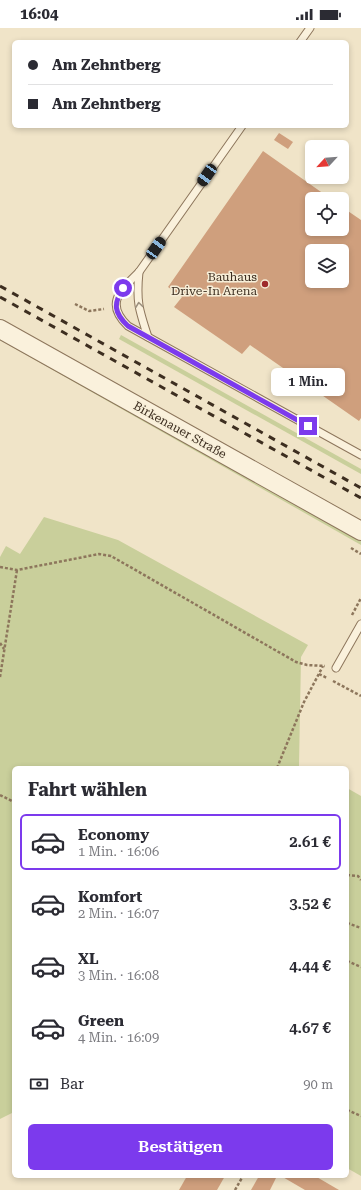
<!DOCTYPE html>
<html lang="de">
<head>
<meta charset="utf-8">
<style>
	:root { --surface:#fff; --page:#f7f7f7; --text:#2b2b33; --muted:#7c7c81; --line:#e1e1e2; --accent:#7c3aed }
	body { margin:0; font-family:"Roboto Serif",serif; background:var(--page); color:var(--text); height:100vh; display:flex; flex-direction:column; font-size:15px; white-space:nowrap }
	* { box-sizing:border-box; margin:0 }
	p { font-size:13px; color:var(--muted) }
	.icon { flex:none; width:22px; height:22px; fill:none; stroke:currentColor; stroke-width:2; stroke-linecap:round; stroke-linejoin:round }
	.map { position:relative; flex:1; overflow:hidden }
	.sheet { position:absolute; left:12px; top:738px; width:337px; height:412px; display:flex; flex-direction:column; background:var(--surface); border-radius:6px; box-shadow:0 2px 6px #0003 }
	.sheet>* { flex:none }
	.guide { position:absolute; left:12px; top:12px; width:337px; height:88px; border-radius:6px; box-shadow:0 2px 6px #0003; display:grid; align-content:center; height:88px; padding:0 16px; background:var(--surface) }
	.needle { width:26px; rotate:244deg }
	.controls { position:absolute; left:305px; top:112px; display:grid; gap:8px }
	.controls a { display:grid; place-items:center; width:44px; height:44px; border-radius:6px; background:var(--surface); box-shadow:0 2px 6px #0003; font-size:20px }
	.end { position:absolute; width:18px; height:18px; margin:-9px; border:5px solid #7c3aed; background:#fff; box-shadow:0 0 0 2px #fff }
	.from { border-radius:50% }
	.bubble { position:absolute; height:28px; border-radius:6px; background:var(--surface); box-shadow:0 2px 6px #0003; font-size:13px; font-weight:600; line-height:28px; text-align:center }
	.car { position:absolute; width:12px; height:24px; margin:-12px -6px; border-radius:5px; box-shadow:0 0 3px 1px #0007; background:linear-gradient(#222 24%,#8ab4d8 0 40%,#222 0 76%,#8ab4d8 0 86%,#222 0) }
	.guide b { display:flex; align-items:center; gap:14px; height:38px; font-size:15px }
	.guide b+b { border-top:1px solid var(--line) }
	.guide i { width:10px; height:10px; background:var(--text) }
	ul { padding:0; list-style:none }
	li { display:flex; align-items:center; gap:12px; height:56px; margin:0 8px 6px; padding:0 8px; border:2px solid transparent; border-radius:6px }
	li div { flex:1 }
	li b { display:block; font-size:15px }
	li em { font-style:normal; font-weight:600 }
	li.active { border-color:var(--accent) }
	li>.icon { width:36px; height:36px; stroke-width:1.5 }
	h2 { padding:0 16px; font-size:18px; line-height:48px }
	.pay { display:flex; align-items:center; gap:10px; height:44px; padding:0 16px; font-size:15px }
	.pay p { margin-inline-start:auto }
	.primary-button { display:flex; gap:8px; margin-top:auto; padding:8px 16px }
	.primary-button a { flex:1; height:46px; border-radius:6px; background:var(--accent); color:#fff; font-size:16px; font-weight:600; line-height:46px; text-align:center }
	.status { display:flex; justify-content:space-between; align-items:center; height:28px; padding:0 20px; background:var(--surface); direction:ltr }
	.status svg { height:11px; fill:currentColor }
	.map>svg:first-child { display:block }
	.green { fill:#c9cf9b }
	.building { fill:#cf9f7d; fill-rule:evenodd }
	.lines { fill:none; stroke-linecap:round; stroke-linejoin:round }
	.service-casing { stroke:#8d765c; stroke-width:9 }
	.tertiary-casing { stroke:#8d765c; stroke-width:20 }
	.path { stroke:#8d765c; stroke-width:2.5; stroke-dasharray:3 2; stroke-linecap:butt }
	.service { stroke:#faf1dc; stroke-width:7 }
	.tertiary { stroke:#faf1dc; stroke-width:18 }
	.rail { stroke:#3d2e20; stroke-width:3; stroke-dasharray:7 7; stroke-linecap:butt }
	.oneway { stroke:#9c907e }
	.route { stroke:#7c3aed; stroke-width:5 }
	.poi-dot { fill:#9e2a2b; stroke:#f7eed8; stroke-width:1.5 }
	.labels { text-anchor:middle; stroke-width:3; stroke-linejoin:round; paint-order:stroke }
	.poi-label { font-size:12px; fill:#3d2e20; stroke:#f7eed8; text-anchor:end }
	.street-label { font-size:12px; fill:#3d2e20; stroke:#f7eed8 }
</style>
</head>
<body>
<div class="status"><b>16:04</b><svg viewBox="0 0 49 12"><path d="M0 12V9h3v3zM5 12V6h3v6zM10 12V3h3v9zM15 12V0h3v12zM26 1h20v11H26zM47 4h2v5h-2z"/></svg></div>
<div class="map">
<svg width="361" height="1162" viewBox="0 0 361 1162">
	<rect width="100%" height="100%" fill="#f0e4c8"/>
	<g class="green">
		<path d="M0,306L361,511V517L0,312Z"/>
		<path d="M121,307L361,441V446L119,311Z"/>
		<path d="M44,489L118,512L308,617L301,629L299,738L311,740H14V1084L0,1091V529L6,518L20,526Z"/>
		<path d="M347,760L361,768V1148L347,1140Z"/>
	</g>
	<g class="building">
		<path d="M279,105L293,114L288,121L274,112Z"/>
		<path d="M263,123L331,171H312V201H342V179L361,192V390L359,393L250,317L242,326L174,279L182,269L168,259ZM312,223H342V253H312Z"/>
		<path d="M187,1148H225L217,1162H179Z"/>
		<path d="M259,1148H277L270,1162H251Z"/>
		<path d="M281,1148H315L339,1162H305Z"/>
	</g>
	<g class="lines">
		<g class="service-casing">
			<g id="service">
				<path d="M300,14L310,0"/>
				<path d="M242,98L139,244C121,262 104,275 128,298L361,427"/>
				<path d="M139,244C136,273 139,282 148,309"/>
				<path d="M336,640L361,596"/>
			</g>
		</g>
		<g class="tertiary-casing">
			<path id="tertiary" d="M0,301L361,503"/>
		</g>
		<g class="path">
			<path d="M75,276L89,283L104,281"/>
			<path d="M351,520L361,526"/>
			<path d="M0,539L17,542L99,526L111,528L296,634L307,637L325,638"/>
			<path d="M352,587L361,570"/>
			<path d="M0,615L4,621"/>
			<path d="M319,646L327,650"/>
			<path d="M0,649L17,542"/>
			<path d="M333,653L361,668"/>
			<path d="M277,740L304,674L323,638"/>
			<path d="M0,767L14,774"/>
			<path d="M347,847L358,848L361,852"/>
			<path d="M347,895L361,900"/>
			<path d="M347,933L361,939"/>
			<path d="M347,1082L361,1088"/>
			<path d="M235,1162L243,1148"/>
		</g>
		<use href="#service" class="service"/>
		<use href="#tertiary" class="tertiary"/>
		<g class="rail">
			<path d="M0,258L361,460"/>
			<path d="M0,269L361,470"/>
		</g>
	</g>
	<defs><path id="oneway-chevron" d="M-2-3.5L2.5 0L-2 3.5" fill="none" stroke-width="1.6" stroke-linecap="round" stroke-linejoin="round"/></defs>
	<use class="oneway" href="#oneway-chevron" transform="translate(139 277) rotate(-98)"/>
	<g class="lines">
		<path class="route" d="M123,260C113,276 114,285 128,298L308,398"/>
	</g>
	<circle class="poi-dot" cx="265" cy="256" r="4"/>
	<g class="labels">
		<g class="poi-label">
			<text x="257" y="253">Bauhaus<tspan x="257" dy="14">Drive-In Arena</tspan></text>
		</g>
		<g class="street-label">
			<text transform="translate(180 402) rotate(29)" y="4">Birkenauer Straße</text>
		</g>
	</g>
</svg>
<div class="controls">
<a><svg class="needle" viewBox="-14 -14 28 28"><path d="M0-13l5 13h-10z" fill="#e53935"/><path d="M0 13l5-13h-10z" fill="#7c7c81"/></svg></a>
<a><svg class="icon" aria-label="locate" viewBox="0 0 24 24"><circle cx="12" cy="12" r="6"/><path d="M12 2v4M12 18v4M2 12h4M18 12h4"/></svg></a>
<a><svg class="icon" aria-label="layers" viewBox="0 0 24 24"><path d="M12 4l9 5-9 5-9-5zM3 14l9 5 9-5"/></svg></a>
</div>
<i class="end from" style="left:123px;top:260px"></i>
<i class="end" style="left:308px;top:398px"></i>
<div class="bubble" style="left:271px;top:340px;width:74px">1 Min.</div>
<i class="car" style="left:207px;top:147px;rotate:215deg"></i>
<i class="car" style="left:156px;top:220px;rotate:35deg"></i>
<div class="guide">
<b><i class="from"></i>Am Zehntberg</b>
<b><i></i>Am Zehntberg</b>
</div>
<section class="sheet">
<h2>Fahrt wählen</h2>
<ul>
<li class="active"><svg class="icon" aria-label="car" viewBox="0 0 24 24"><path d="M5 17H2v-5l4-1 3-4h7l3 4 3 1v5h-3M9 17h6M6 11h13"/><circle cx="7" cy="17" r="2"/><circle cx="17" cy="17" r="2"/></svg><div><b>Economy</b><p>1 Min. · 16:06</p></div><em>2.61 €</em></li>
<li><svg class="icon" aria-label="car" viewBox="0 0 24 24"><path d="M5 17H2v-5l4-1 3-4h7l3 4 3 1v5h-3M9 17h6M6 11h13"/><circle cx="7" cy="17" r="2"/><circle cx="17" cy="17" r="2"/></svg><div><b>Komfort</b><p>2 Min. · 16:07</p></div><em>3.52 €</em></li>
<li><svg class="icon" aria-label="car" viewBox="0 0 24 24"><path d="M5 17H2v-5l4-1 3-4h7l3 4 3 1v5h-3M9 17h6M6 11h13"/><circle cx="7" cy="17" r="2"/><circle cx="17" cy="17" r="2"/></svg><div><b>XL</b><p>3 Min. · 16:08</p></div><em>4.44 €</em></li>
<li><svg class="icon" aria-label="car" viewBox="0 0 24 24"><path d="M5 17H2v-5l4-1 3-4h7l3 4 3 1v5h-3M9 17h6M6 11h13"/><circle cx="7" cy="17" r="2"/><circle cx="17" cy="17" r="2"/></svg><div><b>Green</b><p>4 Min. · 16:09</p></div><em>4.67 €</em></li>
</ul>
<div class="pay"><svg class="icon" aria-label="cash" viewBox="0 0 24 24"><path d="M3 7h18v10H3z"/><circle cx="12" cy="12" r="2"/></svg>Bar<p>90 m</p></div>
<div class="primary-button"><a>Bestätigen</a></div>
</section>
</div>
</body>
</html>
